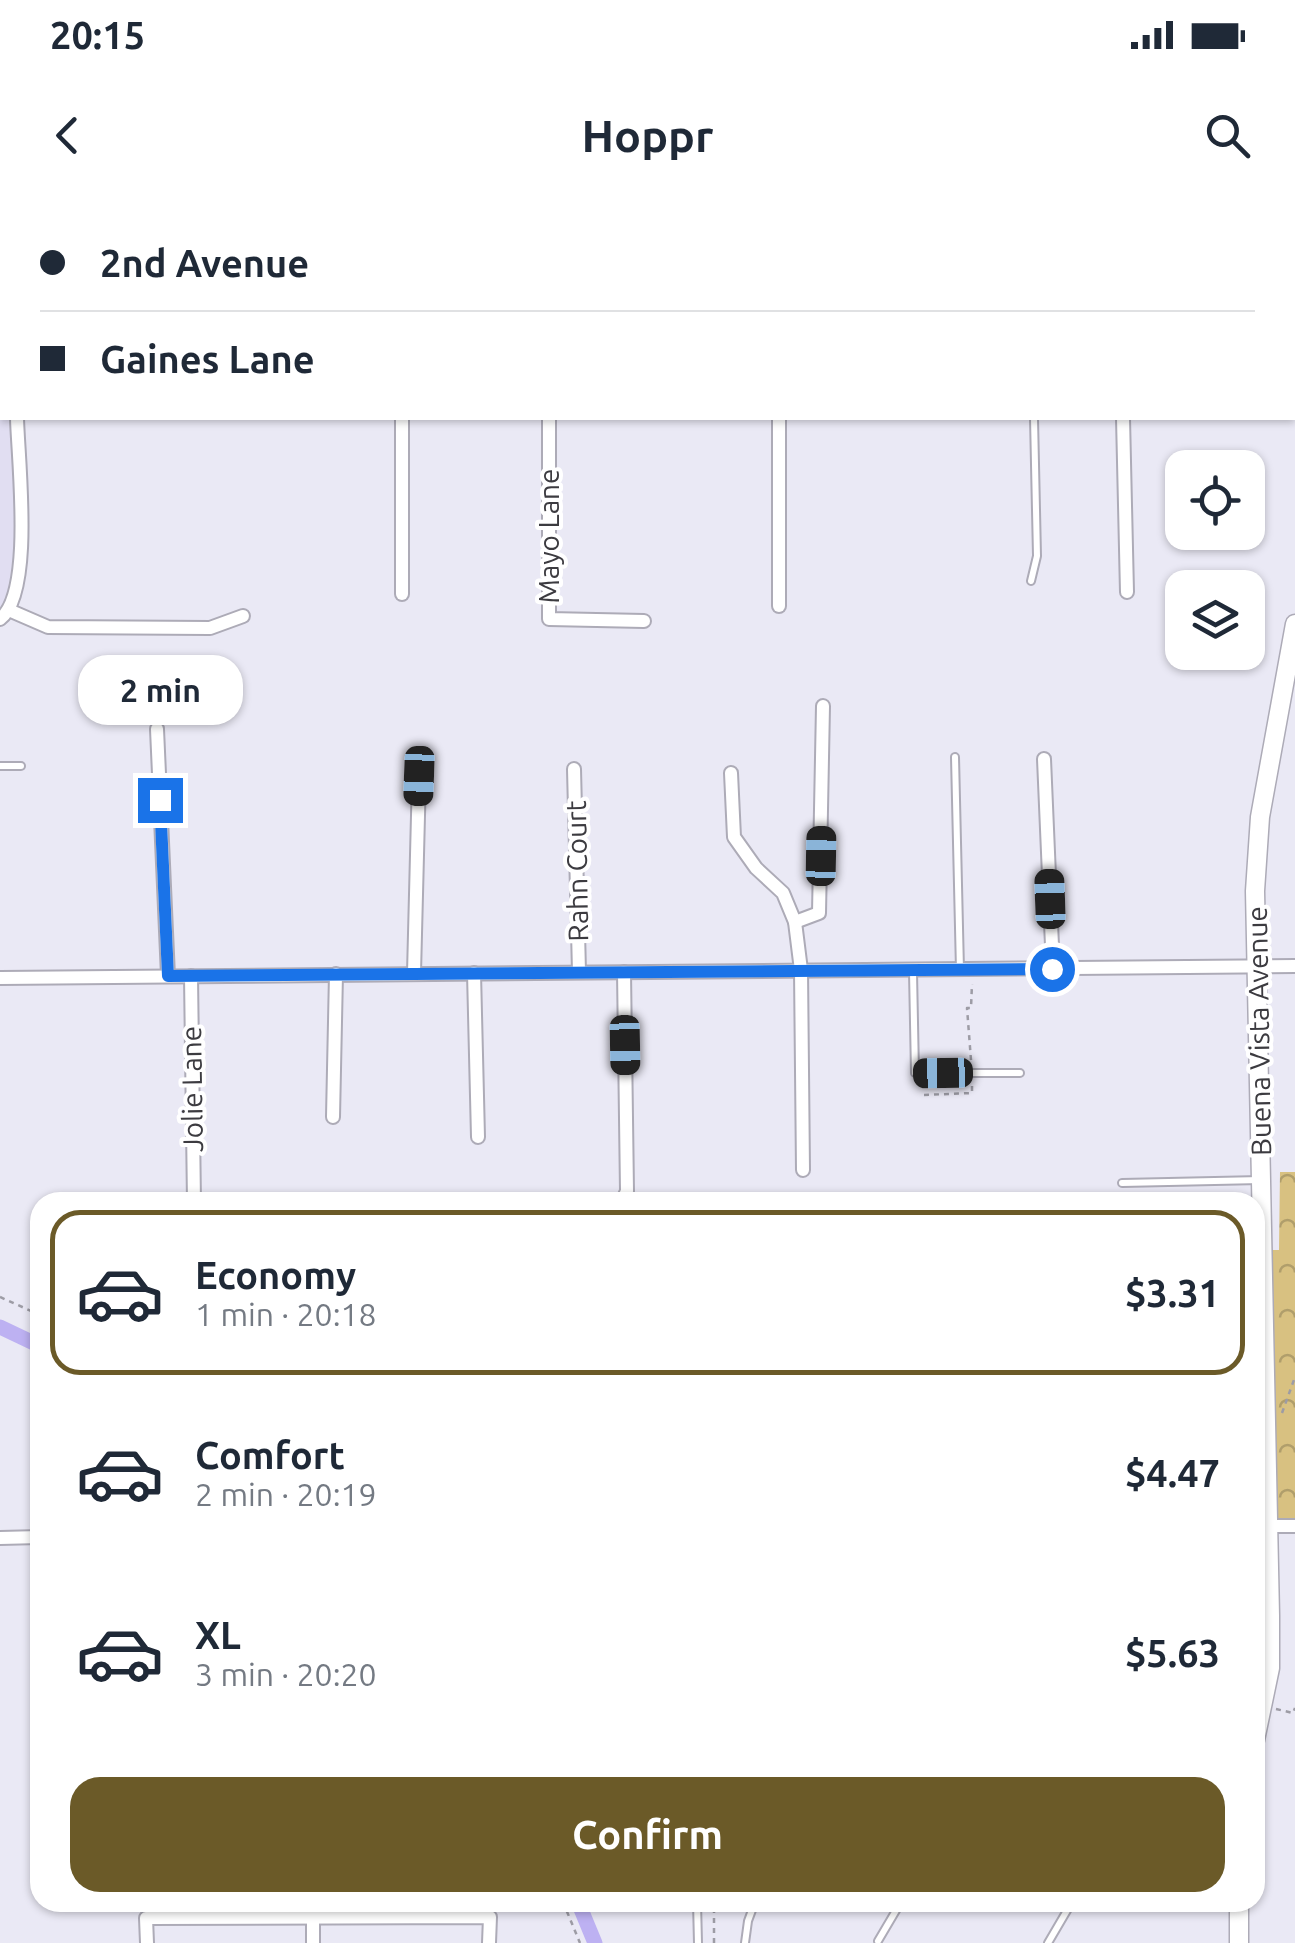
<!DOCTYPE html>
<html lang="en">
<head>
<meta charset="utf-8">
<style>
	:root { --surface:#fff; --page:#f2f2f3; --text:#1f2937; --muted:#747a83; --line:#e0e1e3; --accent:#6b5a28 }
	body { margin:0; font-family:Ubuntu,sans-serif; background:var(--page); color:var(--text); height:100vh; display:flex; flex-direction:column; font-size:38px; white-space:nowrap }
	* { box-sizing:border-box; margin:0 }
	p { font-size:32px; color:var(--muted) }
	.icon { flex:none; width:55px; height:55px; fill:none; stroke:currentColor; stroke-width:2; stroke-linecap:round; stroke-linejoin:round }
	.map { position:relative; flex:1; overflow:hidden }
	.details { position:absolute; left:30px; top:992px; width:1235px; height:720px; display:flex; flex-direction:column; background:var(--surface); border-radius:30px; box-shadow:0 2px 8px #0004 }
	.details>* { flex:none }
	.guide { position:absolute; left:0px; top:0px; width:1295px; height:220px; box-shadow:0 2px 8px #0004; display:grid; align-content:center; height:220px; padding:0 40px; background:var(--surface) }
	.buttons { position:absolute; left:1165px; top:250px; display:grid; gap:20px }
	.buttons a { display:grid; place-items:center; width:100px; height:100px; border-radius:20px; background:var(--surface); box-shadow:0 2px 8px #0004; font-size:50px }
	.end { position:absolute; width:45px; height:45px; margin:-22px; border:12px solid #1a73e8; background:#fff; box-shadow:0 0 0 5px #fff }
	.from { border-radius:50% }
	.bubble { position:absolute; height:70px; border-radius:30px; background:var(--surface); box-shadow:0 2px 8px #0004; font-size:32px; font-weight:700; line-height:70px; text-align:center }
	.car { position:absolute; width:30px; height:60px; margin:-30px -15px; border-radius:12px; box-shadow:0 0 8px 2px #0007; background:linear-gradient(#222 24%,#8ab4d8 0 40%,#222 0 76%,#8ab4d8 0 86%,#222 0) }
	.guide b { display:flex; align-items:center; gap:35px; height:95px; font-size:38px }
	.guide b+b { border-top:2px solid var(--line) }
	.guide i { width:25px; height:25px; background:var(--text) }
	ul { padding:18px 0 0; list-style:none }
	li { display:flex; align-items:center; gap:30px; height:165px; margin:0 20px 15px; padding:0 20px; border:5px solid transparent; border-radius:30px }
	li div { flex:1 }
	li b { display:block; font-size:38px }
	li em { font-style:normal; font-weight:700 }
	li.on { border-color:var(--accent) }
	li>.icon { width:90px; height:90px; stroke-width:1.5 }
	.primary-button { display:flex; gap:20px; margin-top:auto; padding:20px 40px }
	.primary-button a { flex:1; height:115px; border-radius:30px; background:var(--accent); color:#fff; font-size:40px; font-weight:700; line-height:115px; text-align:center }
	.status { display:flex; justify-content:space-between; align-items:center; height:70px; padding:0 50px; background:var(--surface); direction:ltr }
	.status svg { height:28px; fill:currentColor }
	header { display:flex; justify-content:space-between; align-items:center; height:130px; padding:0 40px; background:var(--surface); font-size:45px; font-weight:700 }
	.map>svg:first-child { display:block }
	.built { fill:#e1def2 }
	.park { fill:url(#park-crowns) }
	.lines { fill:none; stroke-linecap:round; stroke-linejoin:round }
	.canal { stroke:#bdb1f2; stroke-width:15 }
	.service-casing { stroke:#adabb7; stroke-width:10 }
	.minor-casing { stroke:#adabb7; stroke-width:16 }
	.tertiary-casing { stroke:#adabb7; stroke-width:21 }
	.path { stroke:#9d9ca5; stroke-width:2.5; stroke-dasharray:5 5; stroke-linecap:butt }
	.service { stroke:#fff; stroke-width:6 }
	.minor { stroke:#fff; stroke-width:12 }
	.tertiary { stroke:#fff; stroke-width:18 }
	.route { stroke:#1a73e8; stroke-width:12 }
	.labels { text-anchor:middle; stroke-width:8; stroke-linejoin:round; paint-order:stroke }
	.street-label { font-size:28px; fill:#3c3b40; stroke:#fff }
</style>
</head>
<body>
<div class="status"><b>20:15</b><svg viewBox="0 0 49 12"><path d="M0 12V9h3v3zM5 12V6h3v6zM10 12V3h3v9zM15 12V0h3v12zM26 1h20v11H26zM47 4h2v5h-2z"/></svg></div>
<header><svg class="icon" aria-label="back" viewBox="0 0 24 24"><path d="M15 5l-7 7 7 7"/></svg>Hoppr<svg class="icon" aria-label="search" viewBox="0 0 24 24"><circle cx="10" cy="10" r="6"/><path d="M15 15l6 6"/></svg></header>
<div class="map">
<svg width="1295" height="1743" viewBox="0 0 1295 1743">
	<defs>
		<pattern id="park-crowns" width="20" height="18" patternUnits="userSpaceOnUse" patternTransform="scale(2.5)"><rect width="20" height="18" fill="#d8c181"/><path d="M2 6a3 3 0 1 1 6 0M12 15a3 3 0 1 1 6 0" fill="none" stroke="#b09e6b"/></pattern>
	</defs>
	<rect width="100%" height="100%" fill="#eae9f5"/>
	<path class="built" d="M0,0H96L2,2V218H17L21,369L0,419Z"/>
	<path class="park" d="M1280,972H1295V1326H1255V1050H1279Z"/>
	<g class="lines">
		<g class="canal">
			<path d="M0,1127L40,1146"/>
			<path d="M578,1702L595,1743"/>
		</g>
		<g class="service-casing">
			<g id="service">
				<path d="M0,33H2"/>
				<path d="M0,65H2"/>
				<path d="M0,129H2"/>
				<path d="M0,169H2"/>
				<path d="M1031,381L1037,356L1034,218"/>
				<path d="M955,557L960,770"/>
				<path d="M0,566H21"/>
				<path d="M913,772L915,873H1020"/>
				<path d="M1122,983L1261,980"/>
				<path d="M697,1702L698,1743"/>
				<path d="M878,1741L901,1702"/>
				<path d="M745,1743L748,1721L755,1702"/>
				<path d="M1048,1743L1072,1702"/>
			</g>
		</g>
		<g class="minor-casing">
			<g id="minor">
				<path d="M158,0V2"/>
				<path d="M866,0V2"/>
				<path d="M245,2V0"/>
				<path d="M1292,201H1295"/>
				<path d="M0,212H2"/>
				<path d="M402,218V394"/>
				<path d="M549,218V419L644,421"/>
				<path d="M779,218V406"/>
				<path d="M1123,218L1127,392"/>
				<path d="M11,411L48,427L210,428L243,416"/>
				<path d="M0,419C34,393 18,261 17,218"/>
				<path d="M157,529L168,776"/>
				<path d="M1044,559L1053,769"/>
				<path d="M574,569L579,772"/>
				<path d="M731,573L734,637L756,668L783,693L795,722L801,770L803,970"/>
				<path d="M795,722L819,713L823,506"/>
				<path d="M414,773L419,576"/>
				<path d="M474,773L478,937"/>
				<path d="M191,776L194,1002"/>
				<path d="M0,778L1295,766"/>
				<path d="M333,917L336,774"/>
				<path d="M622,1002L627,991L624,772"/>
				<path d="M1255,1326H1295"/>
				<path d="M0,1338L40,1337"/>
				<path d="M313,1717V1743"/>
				<path d="M147,1743L146,1718L490,1717L489,1743"/>
			</g>
		</g>
		<g class="tertiary-casing">
			<g id="tertiary">
				<path d="M1291,0V2"/>
				<path d="M1292,125L1295,180"/>
				<path d="M1255,1540L1270,1468V1416L1255,691L1260,617L1295,424"/>
				<path d="M1239,1702V1743"/>
			</g>
		</g>
		<g class="path">
			<path d="M971,860L967,808H971L972,784"/>
			<path d="M924,895L972,893V883"/>
			<path d="M0,1097L40,1115"/>
			<path d="M1282,1213L1295,1177"/>
			<path d="M1276,1509L1293,1513L1295,1508"/>
			<path d="M563,1702L580,1743"/>
			<path d="M714,1743V1702"/>
		</g>
		<use href="#service" class="service"/>
		<use href="#minor" class="minor"/>
		<use href="#tertiary" class="tertiary"/>
	</g>
	<g class="lines">
		<path class="route" d="M160,600L168,776L1052,769"/>
	</g>
	<g class="labels">
		<g class="street-label">
			<text transform="translate(549 336) rotate(-90)" y="10">Mayo Lane</text>
			<text transform="translate(577 671) rotate(-91)" y="10">Rahn Court</text>
			<text transform="translate(1259 831) rotate(-91)" y="10">Buena Vista Avenue</text>
			<text transform="translate(192 889) rotate(-91)" y="10">Jolie Lane</text>
		</g>
	</g>
</svg>
<div class="buttons">
<a><svg class="icon" aria-label="locate" viewBox="0 0 24 24"><circle cx="12" cy="12" r="6"/><path d="M12 2v4M12 18v4M2 12h4M18 12h4"/></svg></a>
<a><svg class="icon" aria-label="layers" viewBox="0 0 24 24"><path d="M12 4l9 5-9 5-9-5zM3 14l9 5 9-5"/></svg></a>
</div>
<i class="end from" style="left:1052px;top:769px"></i>
<i class="end" style="left:160px;top:600px"></i>
<div class="bubble" style="left:78px;top:455px;width:165px">2 min</div>
<i class="car" style="left:419px;top:576px;rotate:182deg"></i>
<i class="car" style="left:821px;top:656px;rotate:1deg"></i>
<i class="car" style="left:1050px;top:699px;rotate:358deg"></i>
<i class="car" style="left:625px;top:845px;rotate:179deg"></i>
<i class="car" style="left:943px;top:873px;rotate:269deg"></i>
<div class="guide">
<b><i class="from"></i>2nd Avenue</b>
<b><i></i>Gaines Lane</b>
</div>
<section class="details">
<ul>
<li class="on"><svg class="icon" aria-label="car" viewBox="0 0 24 24"><path d="M5 17H2v-5l4-1 3-4h7l3 4 3 1v5h-3M9 17h6M6 11h13"/><circle cx="7" cy="17" r="2"/><circle cx="17" cy="17" r="2"/></svg><div><b>Economy</b><p>1 min · 20:18</p></div><em>$3.31</em></li>
<li><svg class="icon" aria-label="car" viewBox="0 0 24 24"><path d="M5 17H2v-5l4-1 3-4h7l3 4 3 1v5h-3M9 17h6M6 11h13"/><circle cx="7" cy="17" r="2"/><circle cx="17" cy="17" r="2"/></svg><div><b>Comfort</b><p>2 min · 20:19</p></div><em>$4.47</em></li>
<li><svg class="icon" aria-label="car" viewBox="0 0 24 24"><path d="M5 17H2v-5l4-1 3-4h7l3 4 3 1v5h-3M9 17h6M6 11h13"/><circle cx="7" cy="17" r="2"/><circle cx="17" cy="17" r="2"/></svg><div><b>XL</b><p>3 min · 20:20</p></div><em>$5.63</em></li>
</ul>
<div class="primary-button"><a>Confirm</a></div>
</section>
</div>
</body>
</html>
